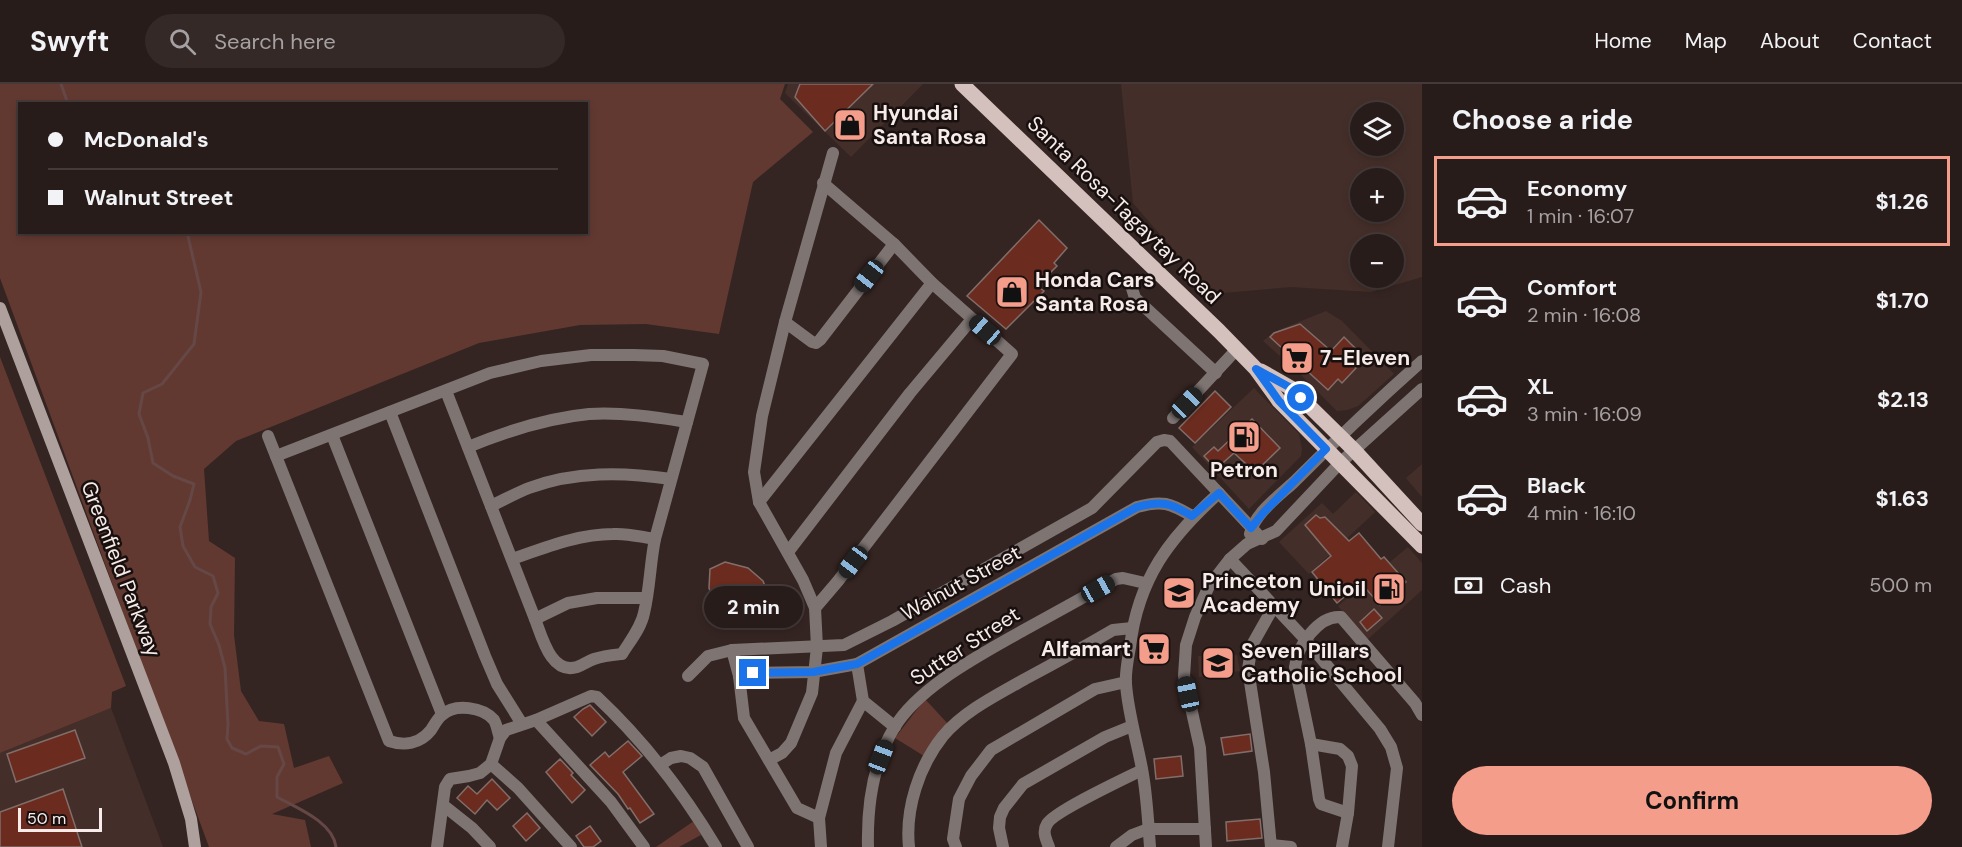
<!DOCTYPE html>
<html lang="en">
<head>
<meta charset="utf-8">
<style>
	:root { --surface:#281c1a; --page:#342927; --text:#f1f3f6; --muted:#a5a1a2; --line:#443a39; --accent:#f49d8b }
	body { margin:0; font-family:"DM Sans",sans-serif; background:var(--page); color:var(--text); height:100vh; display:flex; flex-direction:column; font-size:22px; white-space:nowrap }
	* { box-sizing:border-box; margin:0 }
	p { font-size:20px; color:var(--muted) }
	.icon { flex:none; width:33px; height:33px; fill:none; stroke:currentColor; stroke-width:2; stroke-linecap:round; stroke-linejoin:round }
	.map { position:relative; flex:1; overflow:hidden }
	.side { display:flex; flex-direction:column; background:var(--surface); width:540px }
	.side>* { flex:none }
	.guide { position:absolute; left:18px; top:18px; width:570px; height:132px; border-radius:0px; box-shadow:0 3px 9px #0003,0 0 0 2px var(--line); display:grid; align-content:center; height:132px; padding:0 30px; background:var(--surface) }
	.fabs { position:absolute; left:1350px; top:18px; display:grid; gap:12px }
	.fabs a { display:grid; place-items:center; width:54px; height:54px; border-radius:50%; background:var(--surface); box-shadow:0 3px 9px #0003,0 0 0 2px var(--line); font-size:30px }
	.scale { position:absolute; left:18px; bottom:15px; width:84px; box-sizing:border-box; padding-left:6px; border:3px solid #f7ece9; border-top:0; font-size:16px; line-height:21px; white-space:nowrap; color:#f7ece9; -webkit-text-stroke:4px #18100f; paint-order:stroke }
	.end { position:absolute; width:27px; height:27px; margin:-14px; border:8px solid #1a73e8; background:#fff; box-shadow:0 0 0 3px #fff }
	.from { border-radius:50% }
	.bubble { position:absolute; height:42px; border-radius:21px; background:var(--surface); box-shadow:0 3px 9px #0003,0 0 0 2px var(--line); font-size:20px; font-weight:700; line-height:42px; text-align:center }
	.car { position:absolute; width:18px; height:36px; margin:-18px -9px; border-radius:8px; box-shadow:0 0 4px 2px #0007; background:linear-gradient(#222 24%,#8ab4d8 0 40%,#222 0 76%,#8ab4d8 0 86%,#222 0) }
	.guide b { display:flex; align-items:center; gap:21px; height:57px; font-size:22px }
	.guide b+b { border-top:2px solid var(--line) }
	.guide i { width:15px; height:15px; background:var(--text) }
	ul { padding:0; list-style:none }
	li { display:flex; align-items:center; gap:18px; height:90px; margin:0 12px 9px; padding:0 18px; border:3px solid transparent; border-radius:0px }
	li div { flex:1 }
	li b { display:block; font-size:22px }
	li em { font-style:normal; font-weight:700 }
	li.active { border-color:var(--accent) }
	li>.icon { width:54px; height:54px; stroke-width:1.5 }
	h2 { padding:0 30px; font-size:27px; line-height:72px }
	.pay { display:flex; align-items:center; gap:15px; height:66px; padding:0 30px; font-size:22px }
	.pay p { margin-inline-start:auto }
	.cta { display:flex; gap:12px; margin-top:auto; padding:12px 30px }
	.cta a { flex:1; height:69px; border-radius:36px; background:var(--accent); color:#111; font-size:24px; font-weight:700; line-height:69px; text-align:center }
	header { display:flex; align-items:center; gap:36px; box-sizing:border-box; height:84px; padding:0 30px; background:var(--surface); border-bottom:2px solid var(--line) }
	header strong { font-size:28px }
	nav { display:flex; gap:33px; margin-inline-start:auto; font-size:21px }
	.search { width:420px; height:54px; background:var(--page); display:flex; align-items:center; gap:15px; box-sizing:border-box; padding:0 21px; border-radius:33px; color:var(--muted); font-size:22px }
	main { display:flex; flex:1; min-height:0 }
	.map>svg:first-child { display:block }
	.built { fill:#442e29; fill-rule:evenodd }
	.green { fill:#623931; fill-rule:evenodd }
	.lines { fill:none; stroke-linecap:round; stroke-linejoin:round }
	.stream { stroke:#654746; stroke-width:3 }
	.building { fill:#6b2b1f; stroke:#816e6a; stroke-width:1.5 }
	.minor { stroke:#7e7573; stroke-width:12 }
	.secondary { stroke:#aea09d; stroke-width:12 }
	.primary { stroke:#d4c1bd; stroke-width:15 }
	.route { stroke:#1a73e8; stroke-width:8 }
	.labels { text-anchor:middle; stroke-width:5; stroke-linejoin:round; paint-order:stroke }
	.poi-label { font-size:21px; font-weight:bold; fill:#f7ece9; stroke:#18100f; text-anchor:start }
	.street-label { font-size:21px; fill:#f7ece9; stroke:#18100f }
</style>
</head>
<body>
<header>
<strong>Swyft</strong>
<div class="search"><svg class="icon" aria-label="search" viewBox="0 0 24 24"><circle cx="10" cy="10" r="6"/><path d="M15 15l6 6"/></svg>Search here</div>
<nav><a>Home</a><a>Map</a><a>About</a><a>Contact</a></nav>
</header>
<main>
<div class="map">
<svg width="1422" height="763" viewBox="0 0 1422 763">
	<rect width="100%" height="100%" fill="#352522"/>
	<g class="built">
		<path d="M788,0H923L851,73L785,9Z"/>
		<path d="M1121,0H1422V193L1371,208L1291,203L1211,210L1133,119ZM1360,28H1394V62H1360ZM1394,94V128H1360V94ZM1394,160V194H1360V160Z"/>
		<path d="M1326,227L1342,237L1394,290L1358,322L1347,326L1337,327L1296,286L1263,257L1274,248Z"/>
		<path d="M1254,304L1299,350L1302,365L1301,372L1249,425L1192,363Z"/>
		<path d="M1422,380V413L1406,394Z"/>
		<path d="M1356,408L1375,428L1309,490L1279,458L1322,419L1333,430Z"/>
		<path d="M1408,463L1422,479V506L1367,556L1338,522Z"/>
		<path d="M1237,571L1240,587L1199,593L1198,572Z"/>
		<path d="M111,624L163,763H0V669Z"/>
	</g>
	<g class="green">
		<path d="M0,0H785L780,15L813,48L753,98L719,250L646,240L580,241L479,259L236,357L204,385L209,457L235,474L234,551L241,607L259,637L284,640L294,684L329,672L343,699L272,730L305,736L311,763H209L0,194ZM20,20H586V148H20Z"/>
		<path d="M0,273L126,602L112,608L111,624L0,669Z"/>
		<path d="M925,615L948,640L924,672L895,654Z"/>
		<path d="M694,737L701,751L679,763H656Z"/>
	</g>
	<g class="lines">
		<g class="stream">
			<path d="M61,0L68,20"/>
			<path d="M187,148L201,208L194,260L162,300L143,309L139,330L148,354L153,379L173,392L194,400L190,416L180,443L183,462L195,483L213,492L218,509L211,523L210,540L219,561L225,584L228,641L227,655L232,664L246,670L261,662L278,663L284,680L277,693V713C297,724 333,738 336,763"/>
		</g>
	</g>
	<g class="building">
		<path d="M800,0H873L825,47L795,13Z"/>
		<path d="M1039,136L1067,164L1054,179L1057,182L1037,202L1044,207L1006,245L967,212Z"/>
		<path d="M1300,240L1331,267L1344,253L1360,269L1351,279L1356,284L1342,299L1338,295L1328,306L1270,253L1274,249Z"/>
		<path d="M1215,307L1231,323L1195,359L1179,344Z"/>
		<path d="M1252,335L1280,364L1255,388L1234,369L1216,385L1204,372L1214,363L1218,367Z"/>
		<path d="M1316,431L1320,434L1325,433L1349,457L1359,449L1381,475L1384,473L1406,498L1380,521L1361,499L1337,519L1312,488L1331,472L1305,441Z"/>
		<path d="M725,478L748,484L763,497L770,515L767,523L752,527L737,524L723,521L712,513L709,504L710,485Z"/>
		<path d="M1374,525L1382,534L1367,547L1360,538Z"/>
		<path d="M590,621L606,638L592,652L574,633L583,625Z"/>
		<path d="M75,646L85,674L16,698L7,670Z"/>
		<path d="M1250,650L1252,667L1224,671L1221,654Z"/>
		<path d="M628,657L642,672L623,688L654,730L640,739L630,724L628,725L618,710L590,681L605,668L609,673Z"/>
		<path d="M1181,672L1183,692L1156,695L1154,675Z"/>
		<path d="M560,675L573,689L571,691L585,706L572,719L546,688Z"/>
		<path d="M492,695L510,714L497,726L487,716L475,730L457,714L468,702L477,710Z"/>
		<path d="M63,705L82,763H0V728Z"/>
		<path d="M527,729L540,744L526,757L513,742Z"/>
		<path d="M1260,735L1262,754L1227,757L1226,738Z"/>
		<path d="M590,742L601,757L593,763H584L576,752Z"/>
	</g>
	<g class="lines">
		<g class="minor">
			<path d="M1131,201L1135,214L1216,289"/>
			<path d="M785,238L812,258L816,259L820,256L894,160"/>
			<path d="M390,328L485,572L497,600L522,640"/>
			<path d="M1173,334L1237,265"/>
			<path d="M332,351L442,630"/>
			<path d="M268,352L389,657C404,662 420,660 431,646C434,641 438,634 442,631C455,619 483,623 494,636C497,641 498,649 500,654"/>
			<path d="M468,363C507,347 546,334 589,330C622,328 655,333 687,338"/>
			<path d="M276,372L490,289L541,277L591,271H634L663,272L703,280L655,455C650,479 650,505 644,529C641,544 630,557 622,570C613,571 603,572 594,575C588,577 583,581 577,583C551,591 542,553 535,535L446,307"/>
			<path d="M759,418L932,199"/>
			<path d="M491,422C504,416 516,409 529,404C575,387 623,388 671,395"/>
			<path d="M1250,450C1254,430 1279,412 1294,398C1336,356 1378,316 1422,277"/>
			<path d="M788,468L910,309L972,235"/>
			<path d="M512,475C544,464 578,450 613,450C627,449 641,453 655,455"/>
			<path d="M1230,475L1305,555L1380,645L1391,663L1397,684L1388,763"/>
			<path d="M815,524L838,497L1012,270L932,199L894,160L823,99"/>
			<path d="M535,535L568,519L597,514H646"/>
			<path d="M732,566L739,592L744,634L797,724L819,734"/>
			<path d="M857,580L863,617L895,643"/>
			<path d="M688,592L708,572L732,566L844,561L892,537L1092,424L1157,358L1164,356L1170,357L1262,455"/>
			<path d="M739,592L754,589L813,588L857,580L1137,423C1162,416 1170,419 1192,432"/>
			<path d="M536,636L611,718L644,763"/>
			<path d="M1311,660L1340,665L1348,672L1352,682L1348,729L1342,763"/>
			<path d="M769,676L782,669L791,659L812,609L817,563L815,524L803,496L759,418L754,388L762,332L785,238L833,69"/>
			<path d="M491,680L518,704L571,763"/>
			<path d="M660,681L671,674L681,672L690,674L703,683L748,763"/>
			<path d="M443,721L472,744L490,763"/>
			<path d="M1348,729L1321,720L1319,715L1311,660L1295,583C1297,563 1318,531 1341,533L1415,619L1422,631"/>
			<path d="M1271,761L1291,763"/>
			<path d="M437,763L445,703L450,695L469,692L480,689L491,680L500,654L506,646L536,636L591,612L597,613C644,657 683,708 716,763"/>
			<path d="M821,763L819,734L836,669L863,617"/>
			<path d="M868,763C867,723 873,679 894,644C919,602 982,570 1024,546C1055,529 1086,512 1116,495L1123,494L1145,499"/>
			<path d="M909,763C905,725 919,682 943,652C964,627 997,611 1025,595C1055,579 1084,563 1113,546L1132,544"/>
			<path d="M956,763L953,755L959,715L971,692L991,666L1095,605L1126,598"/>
			<path d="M1003,763L999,744L1000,733L1004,724L1023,700L1105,653L1132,642"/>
			<path d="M1049,763C1046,755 1042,748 1047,740C1053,728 1126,694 1142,686"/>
			<path d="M1116,763L1132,751L1148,745H1205"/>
			<path d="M1150,763C1148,737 1147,711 1142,685C1137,657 1128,629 1126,600C1125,588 1128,575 1130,563C1138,495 1169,454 1219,409"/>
			<path d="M1206,763L1200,664L1184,592L1186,561L1195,533L1209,502L1230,475L1247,460L1276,447L1340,379L1422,305"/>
			<path d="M1271,763L1264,688L1248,585L1252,561L1274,522"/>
		</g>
		<path class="secondary" d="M0,224L174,679L191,735L195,763"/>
		<g class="primary">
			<path d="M962,0L1219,247L1256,285L1279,317L1422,462"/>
			<path d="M1261,287L1291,304L1354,366L1422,440"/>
		</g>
	</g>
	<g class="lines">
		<path class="route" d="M753,589L813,588L857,580L1137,423C1162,416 1170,419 1192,432L1219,409L1251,444L1263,429L1326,365L1279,317L1256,285L1291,304L1301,314"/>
	</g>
	<defs>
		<g id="shop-square" transform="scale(1.725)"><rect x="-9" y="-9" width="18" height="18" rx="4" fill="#f49d8b" stroke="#18100f"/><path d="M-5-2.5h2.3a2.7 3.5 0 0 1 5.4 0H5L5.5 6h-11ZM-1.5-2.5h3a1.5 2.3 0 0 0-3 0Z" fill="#111"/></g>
		<g id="supermarket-square" transform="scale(1.725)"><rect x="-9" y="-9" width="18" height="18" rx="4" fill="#f49d8b" stroke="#18100f"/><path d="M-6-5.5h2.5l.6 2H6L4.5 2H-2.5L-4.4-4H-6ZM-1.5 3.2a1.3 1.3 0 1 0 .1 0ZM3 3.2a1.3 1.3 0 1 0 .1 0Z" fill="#111"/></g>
		<g id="fuel-square" transform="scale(1.725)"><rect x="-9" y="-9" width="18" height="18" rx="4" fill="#f49d8b" stroke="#18100f"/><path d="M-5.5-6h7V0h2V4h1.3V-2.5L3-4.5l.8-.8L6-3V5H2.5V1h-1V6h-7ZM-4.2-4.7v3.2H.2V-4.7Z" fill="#111"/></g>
		<g id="school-square" transform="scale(1.725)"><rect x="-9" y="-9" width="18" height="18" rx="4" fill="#f49d8b" stroke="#18100f"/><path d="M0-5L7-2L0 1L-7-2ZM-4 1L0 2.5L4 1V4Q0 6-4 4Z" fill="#111"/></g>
	</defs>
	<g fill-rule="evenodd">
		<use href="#shop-square" x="850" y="41"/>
		<use href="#shop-square" x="1012" y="208"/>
		<use href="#supermarket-square" x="1297" y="274"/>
		<use href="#fuel-square" x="1244" y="353"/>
		<use href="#fuel-square" x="1389" y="505"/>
		<use href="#school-square" x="1179" y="509"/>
		<use href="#supermarket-square" x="1154" y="565"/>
		<use href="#school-square" x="1218" y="579"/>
	</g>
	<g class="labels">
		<g class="poi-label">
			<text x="873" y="36">Hyundai<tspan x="873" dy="24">Santa Rosa</tspan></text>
			<text x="1035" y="203">Honda Cars<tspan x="1035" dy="24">Santa Rosa</tspan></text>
			<text x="1320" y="281">7-Eleven</text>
			<text x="1244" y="393" text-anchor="middle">Petron</text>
			<text x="1202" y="504">Princeton<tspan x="1202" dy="24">Academy</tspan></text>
			<text x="1366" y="512" text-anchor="end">Unioil</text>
			<text x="1131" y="572" text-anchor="end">Alfamart</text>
			<text x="1241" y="574">Seven Pillars<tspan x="1241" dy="24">Catholic School</tspan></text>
		</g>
		<g class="street-label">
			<text transform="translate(1124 126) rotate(44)" y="7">Santa Rosa-Tagaytay Road</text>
			<text transform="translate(121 485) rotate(69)" y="7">Greenfield Parkway</text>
			<text transform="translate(961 499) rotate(-29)" y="7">Walnut Street</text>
			<text transform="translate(965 562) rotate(-33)" y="7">Sutter Street</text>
		</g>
	</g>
</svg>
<div class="fabs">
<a><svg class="icon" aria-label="layers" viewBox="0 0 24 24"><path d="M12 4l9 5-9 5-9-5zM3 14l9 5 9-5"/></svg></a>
<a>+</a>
<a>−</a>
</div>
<div class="scale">50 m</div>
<i class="end from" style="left:1301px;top:314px"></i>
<i class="end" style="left:753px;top:589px"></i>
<div class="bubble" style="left:704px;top:502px;width:99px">2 min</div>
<i class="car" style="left:869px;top:192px;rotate:218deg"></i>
<i class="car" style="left:985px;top:246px;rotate:311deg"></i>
<i class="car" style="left:1187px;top:319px;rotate:44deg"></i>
<i class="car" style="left:853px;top:478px;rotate:217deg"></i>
<i class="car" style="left:1098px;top:505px;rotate:61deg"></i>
<i class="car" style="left:1188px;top:610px;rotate:348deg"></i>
<i class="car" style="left:881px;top:673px;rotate:21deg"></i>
<div class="guide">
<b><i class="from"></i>McDonald's</b>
<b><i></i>Walnut Street</b>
</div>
</div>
<section class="side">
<h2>Choose a ride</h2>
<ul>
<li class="active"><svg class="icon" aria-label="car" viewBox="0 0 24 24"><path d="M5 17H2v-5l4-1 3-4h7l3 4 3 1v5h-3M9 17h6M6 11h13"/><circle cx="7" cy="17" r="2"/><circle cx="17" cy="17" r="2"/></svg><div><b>Economy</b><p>1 min · 16:07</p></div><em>$1.26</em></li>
<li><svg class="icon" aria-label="car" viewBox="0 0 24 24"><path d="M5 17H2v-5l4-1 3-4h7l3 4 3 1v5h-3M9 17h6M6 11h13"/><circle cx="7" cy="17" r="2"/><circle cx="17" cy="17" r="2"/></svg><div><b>Comfort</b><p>2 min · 16:08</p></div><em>$1.70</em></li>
<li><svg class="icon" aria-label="car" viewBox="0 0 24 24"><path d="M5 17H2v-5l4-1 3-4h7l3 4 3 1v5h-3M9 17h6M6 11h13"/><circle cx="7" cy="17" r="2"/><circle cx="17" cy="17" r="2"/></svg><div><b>XL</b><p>3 min · 16:09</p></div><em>$2.13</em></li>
<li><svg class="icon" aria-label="car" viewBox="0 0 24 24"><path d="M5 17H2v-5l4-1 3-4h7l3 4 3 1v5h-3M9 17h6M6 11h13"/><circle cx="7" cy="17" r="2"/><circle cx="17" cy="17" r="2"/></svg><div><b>Black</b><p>4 min · 16:10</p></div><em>$1.63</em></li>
</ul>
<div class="pay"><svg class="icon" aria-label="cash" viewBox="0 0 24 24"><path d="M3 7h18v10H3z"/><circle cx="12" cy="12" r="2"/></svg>Cash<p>500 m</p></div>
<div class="cta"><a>Confirm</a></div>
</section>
</main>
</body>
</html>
